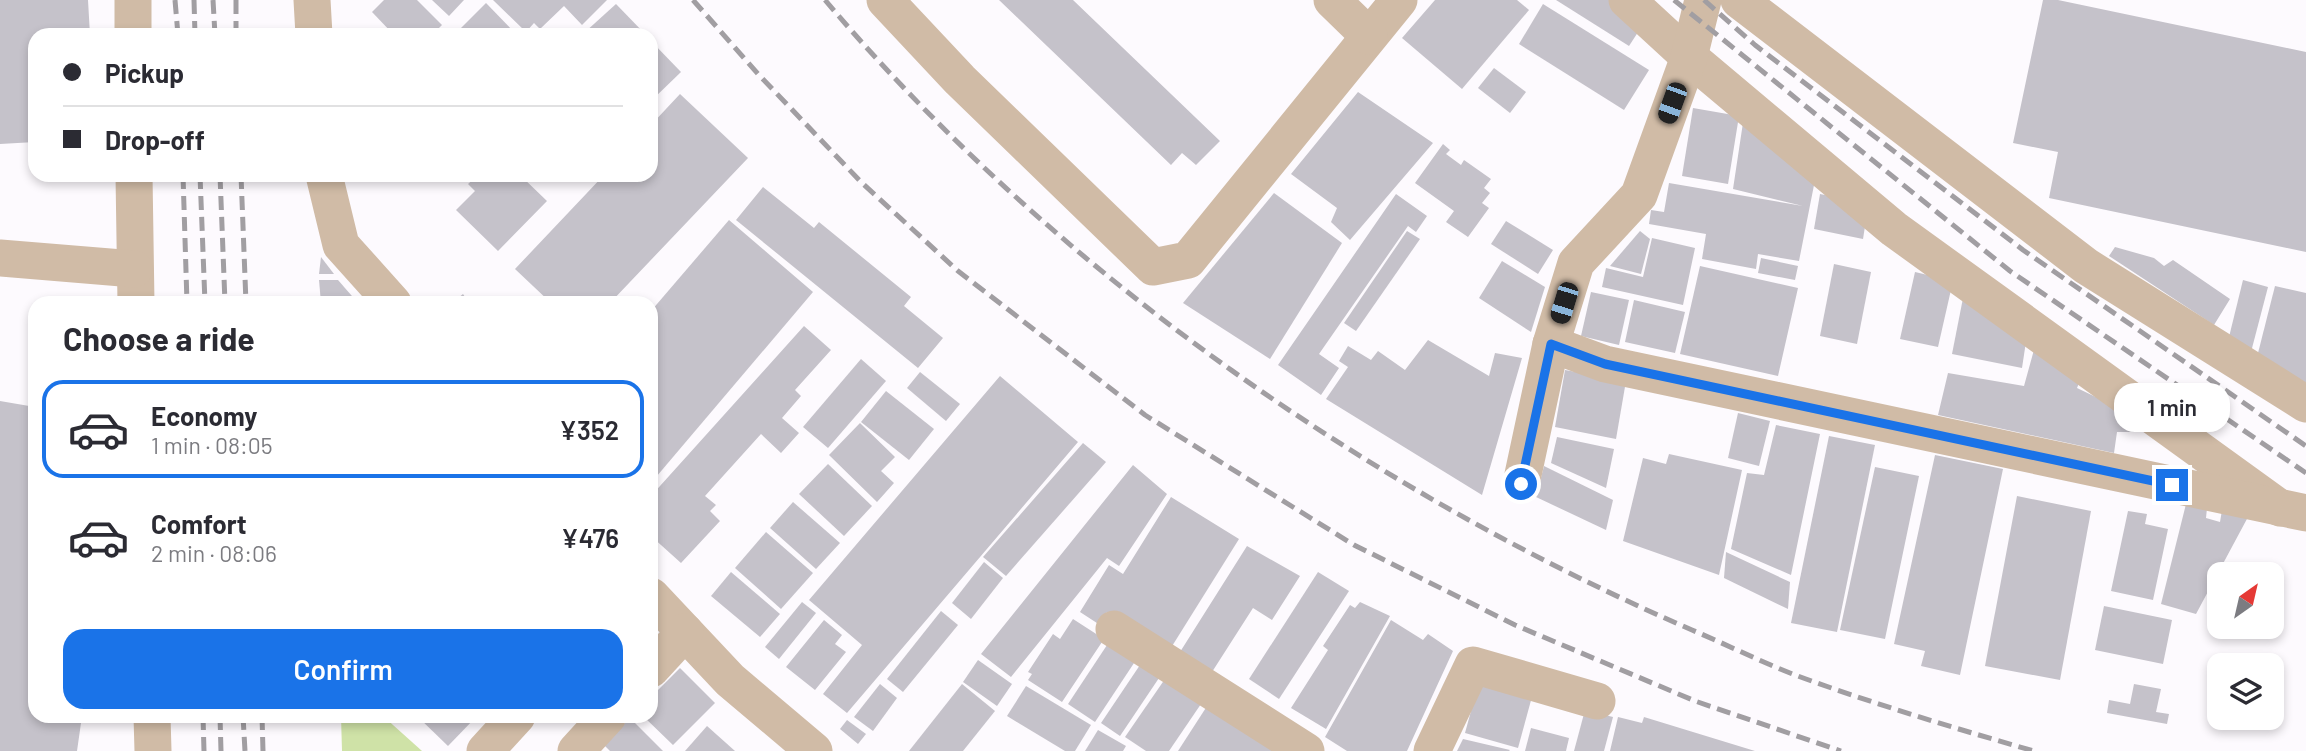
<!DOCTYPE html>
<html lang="en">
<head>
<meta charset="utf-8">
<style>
	:root { --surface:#fff; --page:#f2f2f3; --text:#2b2b33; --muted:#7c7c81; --line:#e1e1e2; --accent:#1a73e8 }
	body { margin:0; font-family:Barlow,sans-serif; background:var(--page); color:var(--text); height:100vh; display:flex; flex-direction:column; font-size:26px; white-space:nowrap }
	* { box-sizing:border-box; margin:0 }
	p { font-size:23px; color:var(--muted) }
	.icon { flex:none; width:38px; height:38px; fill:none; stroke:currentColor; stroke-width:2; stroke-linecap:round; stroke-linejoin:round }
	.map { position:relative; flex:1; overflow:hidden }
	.sheet { position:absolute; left:28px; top:296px; width:630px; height:427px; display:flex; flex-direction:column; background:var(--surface); border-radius:21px; box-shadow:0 4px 10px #0003 }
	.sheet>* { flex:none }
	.hud { position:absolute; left:28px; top:28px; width:630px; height:154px; border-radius:21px; box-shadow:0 4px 10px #0003; display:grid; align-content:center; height:154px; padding:0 35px; background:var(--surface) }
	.needle { width:46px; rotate:34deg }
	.buttons { position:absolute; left:2207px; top:562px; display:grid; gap:14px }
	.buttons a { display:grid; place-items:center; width:77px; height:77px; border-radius:14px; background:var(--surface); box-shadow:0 4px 10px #0003; font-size:35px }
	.end { position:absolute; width:32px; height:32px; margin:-16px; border:9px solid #1a73e8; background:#fff; box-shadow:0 0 0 4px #fff }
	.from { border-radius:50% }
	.bubble { position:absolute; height:49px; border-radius:21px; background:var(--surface); box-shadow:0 4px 10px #0003; font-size:23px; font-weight:600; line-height:49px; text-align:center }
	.car { position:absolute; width:21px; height:42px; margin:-21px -10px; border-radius:9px; box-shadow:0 0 5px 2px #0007; background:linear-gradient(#222 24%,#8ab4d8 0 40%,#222 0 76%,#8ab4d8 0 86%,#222 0) }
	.hud b { display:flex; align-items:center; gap:24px; height:66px; font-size:26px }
	.hud b+b { border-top:2px solid var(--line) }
	.hud i { width:18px; height:18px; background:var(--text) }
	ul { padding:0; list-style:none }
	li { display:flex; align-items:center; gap:21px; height:98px; margin:0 14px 10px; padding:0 21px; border:4px solid transparent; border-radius:21px }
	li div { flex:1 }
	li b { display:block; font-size:26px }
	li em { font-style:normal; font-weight:600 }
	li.current { border-color:var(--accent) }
	li>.icon { width:63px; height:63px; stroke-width:1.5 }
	h2 { padding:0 35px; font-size:32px; line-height:84px }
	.button { display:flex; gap:14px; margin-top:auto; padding:14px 35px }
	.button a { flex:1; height:80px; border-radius:21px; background:var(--accent); color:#fff; font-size:28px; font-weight:600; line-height:80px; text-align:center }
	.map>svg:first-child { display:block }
	.green { fill:#cfe2a7 }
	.building { fill:#c5c2ca }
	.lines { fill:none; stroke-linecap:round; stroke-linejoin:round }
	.minor { stroke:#d0bba6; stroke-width:37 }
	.rail { stroke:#a19ea2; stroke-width:5; stroke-dasharray:14 7; stroke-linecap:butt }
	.route { stroke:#1a73e8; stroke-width:9 }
</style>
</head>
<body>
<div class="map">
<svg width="2306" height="751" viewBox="0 0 2306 751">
	<rect width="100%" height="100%" fill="#fdfafe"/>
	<path class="green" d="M341,716H383L422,751H342Z"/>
	<g class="building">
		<path d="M0,0H88L90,35H35V142L0,144Z"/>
		<path d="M384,0H417L442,25L432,35H394L372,12Z"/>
		<path d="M432,0H464L449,16Z"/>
		<path d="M493,0H607L582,25L564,6L540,29L534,23L526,32Z"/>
		<path d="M999,0H1073L1220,141L1196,165L1182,153L1171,165Z"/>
		<path d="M1435,0H1517L1529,10L1462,89L1402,38Z"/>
		<path d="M1556,0H1609L1642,26L1629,46Z"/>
		<path d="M2043,0H2058L2306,52V252L2049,198L2058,152L2013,143Z"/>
		<path d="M486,3L517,35H454Z"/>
		<path d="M616,4L646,35H586L584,33Z"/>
		<path d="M1543,4L1649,70L1624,110L1519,44Z"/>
		<path d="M651,41L681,72L651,101Z"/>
		<path d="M1494,68L1526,92L1510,113L1478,88Z"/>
		<path d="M1358,92L1433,143L1350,240L1331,222L1337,208L1291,174Z"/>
		<path d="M680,94L748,158L610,303H551L515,269L604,175H651V125Z"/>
		<path d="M1693,108L1739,116L1728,184L1682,176Z"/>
		<path d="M1744,116L1816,175L1799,261L1758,254L1756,269L1702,259L1706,234L1649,224L1651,210L1664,212L1669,183L1803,206L1733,189Z"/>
		<path d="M1443,144L1450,150L1446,154L1461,165L1464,160L1491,179L1484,188L1490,193L1482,203L1489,208L1468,237L1446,222L1454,211L1415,183Z"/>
		<path d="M478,175H520L547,201L498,251L456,210L475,191L468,184Z"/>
		<path d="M763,187L814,228L819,222L911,297L904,306L943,338L918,368L736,220Z"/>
		<path d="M1274,193L1342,243L1270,359L1183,303Z"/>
		<path d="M1396,194L1427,216L1416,232L1408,226L1319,354L1339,368L1321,395L1278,365Z"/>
		<path d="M1820,194L1849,200L1867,214L1863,239L1814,229Z"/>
		<path d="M729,220L813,292L651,483V311Z"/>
		<path d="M1506,221L1553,250L1538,274L1491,244Z"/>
		<path d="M1407,231L1420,239L1356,331L1344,323Z"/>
		<path d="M1640,231L1650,239L1641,274L1610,266Z"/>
		<path d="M1652,238L1695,248L1683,305L1602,287L1606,268L1643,277Z"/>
		<path d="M2115,247L2154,258L2164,266L2173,260L2230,299L2214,325L2109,256Z"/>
		<path d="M321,257L334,274H319Z"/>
		<path d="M1761,258L1798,266L1795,280L1758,273Z"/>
		<path d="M1502,261L1545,287L1531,332L1479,298Z"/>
		<path d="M1834,264L1871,272L1857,344L1820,336Z"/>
		<path d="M1700,266L1798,288L1778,376L1680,354Z"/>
		<path d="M1915,272L1953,281L1938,347L1900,339Z"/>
		<path d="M319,280H338L358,303H321Z"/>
		<path d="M2243,280L2268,287L2251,352L2229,337Z"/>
		<path d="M2275,286L2306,293V386L2257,357Z"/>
		<path d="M1591,292L1629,300L1619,345L1581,336Z"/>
		<path d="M1964,293L2027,335L2022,368L1952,354Z"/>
		<path d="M463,294L469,303H452Z"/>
		<path d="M1634,300L1685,312L1675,353L1625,342Z"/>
		<path d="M804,326L831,350L795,390L801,396L782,418L799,433L781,453L761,434L705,496L716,505L710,511L720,521L681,563L651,536V496Z"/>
		<path d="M1428,340L1489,376L1495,353L1522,358L1482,495L1326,399L1348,367L1339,361L1348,346L1371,360L1378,351L1405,370Z"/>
		<path d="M2035,346L2081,378L2077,388L2148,422L2141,432H2117L2114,453L1938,415L1948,373L2024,386Z"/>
		<path d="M861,359L886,381L828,448L803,427Z"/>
		<path d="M1565,370L1626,381L1616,439L1555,427Z"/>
		<path d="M920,372L960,404L946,421L907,388Z"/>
		<path d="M1000,376L1078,442L847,713L823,694L862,645L809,600Z"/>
		<path d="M886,391L934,429L909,460L861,422Z"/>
		<path d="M0,401L35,407V716H82L77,751H0Z"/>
		<path d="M1738,413L1770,421L1759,466L1728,458Z"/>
		<path d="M860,423L895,457L881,471L894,483L877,502L829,455Z"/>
		<path d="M1776,425L1820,434L1791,575L1731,549L1747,473L1764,475Z"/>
		<path d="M1829,436L1875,445L1837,632L1791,623Z"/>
		<path d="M1557,437L1614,449L1606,488L1551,463Z"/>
		<path d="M1083,443L1106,462L1006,576L983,557Z"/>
		<path d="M1669,454L1742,470L1719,575L1623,541L1643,458L1666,464Z"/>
		<path d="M1935,455L2003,469L1960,675L1921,666L1925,651L1894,644Z"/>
		<path d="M828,464L872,506L844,536L799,494Z"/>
		<path d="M1133,465L1167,494L1119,566L1107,558L1011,677L981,654Z"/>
		<path d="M1544,466L1613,500L1606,530L1536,497Z"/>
		<path d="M1875,467L1919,476L1885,639L1840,630Z"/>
		<path d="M2017,496L2091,511L2060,680L1985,666Z"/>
		<path d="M1171,497L1239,539L1169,651L1107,612L1100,625L1080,612L1109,565L1123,574Z"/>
		<path d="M793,502L840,543L816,569L770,528Z"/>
		<path d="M2186,504L2207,508L2206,518L2220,522L2222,510L2248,517L2196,614L2161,604Z"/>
		<path d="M2128,511L2147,514L2145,524L2168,529L2153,600L2111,591Z"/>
		<path d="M766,532L813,573L781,609L735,568Z"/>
		<path d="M1247,546L1300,576L1272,620L1253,608L1212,672L1180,652Z"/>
		<path d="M1726,552L1790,582L1788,609L1724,578Z"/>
		<path d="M984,562L1003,578L971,619L952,603Z"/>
		<path d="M731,572L780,614L760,637L711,596Z"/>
		<path d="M1318,572L1349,591L1279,699L1249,679Z"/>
		<path d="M802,602L816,613L779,659L765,647Z"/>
		<path d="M1360,602L1390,616L1326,729L1291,708L1328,650L1323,646L1350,605L1355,608Z"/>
		<path d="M2104,606L2172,620L2163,664L2095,650Z"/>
		<path d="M941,611L958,625L903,692L887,679Z"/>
		<path d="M1073,619L1104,639L1062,702L1028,680L1032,674L1028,672L1053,634L1060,639Z"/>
		<path d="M824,620L842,635L835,644L846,652L815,690L786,667Z"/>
		<path d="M1391,620L1423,640L1428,634L1453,651L1407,751H1347L1325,737Z"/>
		<path d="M1111,639L1138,657L1095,722L1068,704Z"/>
		<path d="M978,660L1012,684L997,706L963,682Z"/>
		<path d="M1142,662L1161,675L1120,736L1101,723Z"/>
		<path d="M680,668L715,703L673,745L643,716H651V697Z"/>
		<path d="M1167,676L1203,701L1169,751H1146L1125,737Z"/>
		<path d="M1480,678L1533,693L1518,748L1465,733Z"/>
		<path d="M880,684L897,698L873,731L854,717Z"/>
		<path d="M962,684L995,711L963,751H909Z"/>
		<path d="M2134,684L2161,689L2156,712L2169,714L2167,724L2107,713L2109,700L2130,704Z"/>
		<path d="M1026,686L1091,725L1075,751H1065L1007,716Z"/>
		<path d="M1209,703L1282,751H1178Z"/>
		<path d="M1585,710L1613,717L1604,751H1574Z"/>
		<path d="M417,716H477L448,746Z"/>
		<path d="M1618,717L1642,723L1644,717L1755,751H1610Z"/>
		<path d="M630,718L663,751H610L604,745Z"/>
		<path d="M847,720L866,734L858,744L840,729Z"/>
		<path d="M707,726L735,751H685Z"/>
		<path d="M1531,728L1569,738L1566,751H1525Z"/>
		<path d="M1098,730L1126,746L1123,751H1085Z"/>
		<path d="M1463,739L1510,750L1509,751H1457Z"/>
	</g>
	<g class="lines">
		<g class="minor">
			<path d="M133,0V35"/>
			<path d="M312,0L314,35"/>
			<path d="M885,0L960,80L1153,267L1188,260L1399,0"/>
			<path d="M1332,0L1369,36"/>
			<path d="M1627,0L1689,57L1894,229L2280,508"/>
			<path d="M1739,0L2086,266L2306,404"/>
			<path d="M134,175L136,303"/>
			<path d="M324,175L341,245L393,303"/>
			<path d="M0,258L134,269"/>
			<path d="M1551,344L1605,364L2306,513"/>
			<path d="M1521,484L1551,344L1576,263L1639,195L1689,57L1703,0"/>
			<path d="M651,596L730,680L814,751"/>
			<path d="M1114,629L1306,751"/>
			<path d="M651,669L685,632"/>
			<path d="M152,716L153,751"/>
			<path d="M485,751L517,716"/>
			<path d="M576,751L608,716"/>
			<path d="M1432,751L1473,665L1597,701"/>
		</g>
		<g class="rail">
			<path d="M175,0L178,35"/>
			<path d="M194,0L195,35"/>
			<path d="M213,0L215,35"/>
			<path d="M236,0V35"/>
			<path d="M693,0L759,75L861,182L958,271L1145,415L1354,545L1515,625L1695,701L1841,751"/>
			<path d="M825,0C1054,271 1368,490 1692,630C1730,646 1767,665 1806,679C1881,706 1957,729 2034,751"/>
			<path d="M1674,0L2010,271L2306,473"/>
			<path d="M1704,0L1755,45L2023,250L2306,446"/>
			<path d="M183,175L187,303"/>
			<path d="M200,175L205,303"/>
			<path d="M220,175L225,303"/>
			<path d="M241,175L246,303"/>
			<path d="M203,716L204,751"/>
			<path d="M220,716L221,751"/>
			<path d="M243,716L245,751"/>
			<path d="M262,716L263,751"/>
		</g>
	</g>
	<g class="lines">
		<path class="route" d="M1521,484L1551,344L1605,364L2172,485"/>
	</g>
</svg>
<div class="buttons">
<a><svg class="needle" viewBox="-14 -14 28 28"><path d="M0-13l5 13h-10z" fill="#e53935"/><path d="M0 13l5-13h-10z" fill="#7c7c81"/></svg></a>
<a><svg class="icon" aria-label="layers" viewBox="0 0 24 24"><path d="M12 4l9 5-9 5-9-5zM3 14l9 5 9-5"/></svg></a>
</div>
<i class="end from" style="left:1521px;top:484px"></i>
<i class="end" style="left:2172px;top:485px"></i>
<div class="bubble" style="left:2114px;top:383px;width:116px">1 min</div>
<i class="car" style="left:1672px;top:103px;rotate:200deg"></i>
<i class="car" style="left:1564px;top:303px;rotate:197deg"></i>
<div class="hud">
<b><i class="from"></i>Pickup</b>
<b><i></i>Drop-off</b>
</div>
<section class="sheet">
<h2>Choose a ride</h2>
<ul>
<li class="current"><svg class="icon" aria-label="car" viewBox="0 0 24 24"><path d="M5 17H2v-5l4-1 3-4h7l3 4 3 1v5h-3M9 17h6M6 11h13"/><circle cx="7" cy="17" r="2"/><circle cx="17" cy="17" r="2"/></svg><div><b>Economy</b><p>1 min · 08:05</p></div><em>¥352</em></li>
<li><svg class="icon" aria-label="car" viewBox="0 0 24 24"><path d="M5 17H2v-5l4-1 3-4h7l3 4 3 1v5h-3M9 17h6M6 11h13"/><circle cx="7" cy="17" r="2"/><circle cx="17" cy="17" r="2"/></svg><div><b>Comfort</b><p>2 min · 08:06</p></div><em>¥476</em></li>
</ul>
<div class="button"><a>Confirm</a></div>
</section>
</div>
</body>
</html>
